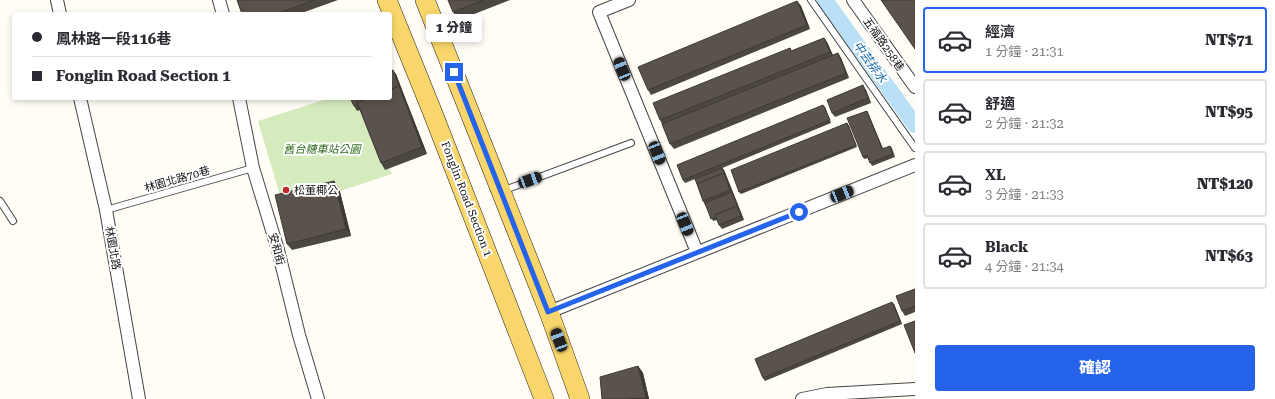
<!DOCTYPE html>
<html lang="zh-TW">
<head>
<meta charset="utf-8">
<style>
	:root { --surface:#fff; --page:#f2f2f3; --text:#2b2b33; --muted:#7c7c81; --line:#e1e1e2; --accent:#2563eb }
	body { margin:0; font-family:"Roboto Serif","Noto Sans TC",serif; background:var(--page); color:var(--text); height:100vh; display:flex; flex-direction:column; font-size:15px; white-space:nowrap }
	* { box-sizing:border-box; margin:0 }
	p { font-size:13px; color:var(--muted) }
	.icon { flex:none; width:22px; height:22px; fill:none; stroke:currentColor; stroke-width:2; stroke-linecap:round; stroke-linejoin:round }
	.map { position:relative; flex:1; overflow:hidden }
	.side { display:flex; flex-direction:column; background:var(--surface); width:360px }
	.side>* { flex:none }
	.top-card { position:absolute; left:12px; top:12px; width:380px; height:88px; border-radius:4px; box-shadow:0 2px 6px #0003; display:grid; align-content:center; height:88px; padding:0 20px; background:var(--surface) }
	.end { position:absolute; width:18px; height:18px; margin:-9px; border:5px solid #2563eb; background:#fff; box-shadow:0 0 0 2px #fff }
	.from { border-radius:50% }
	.bubble { position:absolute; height:28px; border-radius:4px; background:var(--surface); box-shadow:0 2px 6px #0003; font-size:13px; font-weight:800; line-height:28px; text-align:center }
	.car { position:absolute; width:12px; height:24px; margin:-12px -6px; border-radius:5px; box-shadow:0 0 3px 1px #0007; background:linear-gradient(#222 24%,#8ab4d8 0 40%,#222 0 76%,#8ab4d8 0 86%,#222 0) }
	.top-card b { display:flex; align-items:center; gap:14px; height:38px; font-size:15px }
	.top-card b+b { border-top:1px solid var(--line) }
	.top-card i { width:10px; height:10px; background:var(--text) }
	ul { padding:7px 0 0; list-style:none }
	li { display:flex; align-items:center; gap:12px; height:66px; margin:0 8px 6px; padding:0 12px; border:2px solid var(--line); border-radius:4px }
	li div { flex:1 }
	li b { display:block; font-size:15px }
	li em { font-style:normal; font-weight:800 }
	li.on { border-color:var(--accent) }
	li>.icon { width:36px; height:36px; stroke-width:1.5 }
	.button { display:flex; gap:8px; margin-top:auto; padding:8px 20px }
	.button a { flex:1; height:46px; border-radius:4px; background:var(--accent); color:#fff; font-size:16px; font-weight:800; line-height:46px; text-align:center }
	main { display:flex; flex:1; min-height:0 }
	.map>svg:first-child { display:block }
	.green { fill:#d5ebbd }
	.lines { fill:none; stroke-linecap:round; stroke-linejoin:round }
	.canal { stroke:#b9e0f7; stroke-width:16 }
	.lane-casing { stroke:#444; stroke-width:8 }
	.street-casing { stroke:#444; stroke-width:14 }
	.primary-casing { stroke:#222; stroke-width:20 }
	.lane { stroke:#fff; stroke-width:6 }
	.street { stroke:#fff; stroke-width:12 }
	.primary { stroke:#f9d66b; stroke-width:19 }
	.wall { fill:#4d4742 }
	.shaded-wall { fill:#3f3936 }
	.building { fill:#5a524d; stroke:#3f3936 }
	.route { stroke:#2563eb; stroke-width:5 }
	.poi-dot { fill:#c4262e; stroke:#fff; stroke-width:1.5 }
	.labels { text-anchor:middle; stroke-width:4; stroke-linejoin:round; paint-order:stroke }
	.street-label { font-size:11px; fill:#111; stroke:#fff }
	.park-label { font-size:11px; font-style:italic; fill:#2f6b1f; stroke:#fff }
	.poi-label { font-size:11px; fill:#111; stroke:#fff; text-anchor:start }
	.water-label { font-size:12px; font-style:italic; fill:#1768a6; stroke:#fff }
</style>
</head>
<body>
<main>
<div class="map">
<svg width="915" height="399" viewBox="0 0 915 399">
	<rect width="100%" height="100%" fill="#fffdf5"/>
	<path class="green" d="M330,98H359L392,174L284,209L258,121Z"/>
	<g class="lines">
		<path class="canal" d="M825,0L915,125"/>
		<g class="lane-casing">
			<g id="lane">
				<path d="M811,0L915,148"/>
				<path d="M502,191L631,143"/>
				<path d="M0,201L13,221"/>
				<path d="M106,210L253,168"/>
			</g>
		</g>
		<g class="street-casing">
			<g id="street">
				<path d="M57,0L60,14"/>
				<path d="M219,0L223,14"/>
				<path d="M629,0L599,12L697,252"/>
				<path d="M853,0L915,87"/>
				<path d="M80,98L106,210L139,399"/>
				<path d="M239,98L253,168L278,250L299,335L318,399"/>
				<path d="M549,312L915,165"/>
				<path d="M802,399L827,394L915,389"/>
			</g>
		</g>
		<g class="primary-casing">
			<g id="primary">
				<path d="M387,0L432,111L544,399"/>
				<path d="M425,0L549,312L580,399"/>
			</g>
		</g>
		<use href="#lane" class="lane"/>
		<use href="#street" class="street"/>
		<use href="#primary" class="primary"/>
	</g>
	<g class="wall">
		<path d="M237,0H338L299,14H242Z"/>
		<path d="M448,0H510L459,20L453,12Z"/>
		<path d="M797,1L801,6L810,29L651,95L648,90Z"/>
		<path d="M824,38L827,42L833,55L838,53L841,58L849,78L674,149L670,144L662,124L660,120L790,48L792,51Z"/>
		<path d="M396,74L427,154L385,170L381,163L360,110L357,111L354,106Z"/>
		<path d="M866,90L871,103L835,117L832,113Z"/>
		<path d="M825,107L831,123L698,178L722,168L724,170L744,220L722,229L719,225L717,220L713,221L703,201L695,179L685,183L683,180Z"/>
		<path d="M868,113L883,149L890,146L892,148L895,157L872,166L868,158L864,159L863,157Z"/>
		<path d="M847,123L849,126L857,147L741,194L739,192Z"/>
		<path d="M334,181L339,188L351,236L292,250L287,244Z"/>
		<path d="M915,289V312L905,316L902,311Z"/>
		<path d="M894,304L902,324L765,381L763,378Z"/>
		<path d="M638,366L643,373L649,399H602Z"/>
	</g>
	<g class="shaded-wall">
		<path d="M797,1L801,6L810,29L807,25Z"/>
		<path d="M824,38L827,42L833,56L830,52Z"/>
		<path d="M838,53L841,58L849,78L846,73Z"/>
		<path d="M393,70L396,74L403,93L400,88Z"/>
		<path d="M863,85L866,90L871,103L868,98Z"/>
		<path d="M399,86L403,93L427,154L422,147Z"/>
		<path d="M823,105L825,107L831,123L830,120Z"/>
		<path d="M867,111L868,113L884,151L882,149Z"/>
		<path d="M847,123L849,126L857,147L856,145Z"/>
		<path d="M722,168L724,170L740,210L730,190Z"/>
		<path d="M334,181L339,188L351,236L346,229Z"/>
		<path d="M737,206L740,210L744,220L741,216Z"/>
		<path d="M892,302L894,304L902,324L900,321Z"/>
		<path d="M638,366L643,373L649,399H647L646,398Z"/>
	</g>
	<g class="building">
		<path d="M237,0H315L276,14H242Z"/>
		<path d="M448,0H483L453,12Z"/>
		<path d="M881,0H915V49Z"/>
		<path d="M797,1L807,25L648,90L638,67Z"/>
		<path d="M824,38L830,52L660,120L653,103L790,48L791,51Z"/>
		<path d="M838,53L846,73L670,144L662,124Z"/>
		<path d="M393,70L400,88L399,86L390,90V71Z"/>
		<path d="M863,85L868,98L832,113L827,100Z"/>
		<path d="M399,86L422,147L381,163L357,102L368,98H390V90Z"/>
		<path d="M350,98H368L357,102L358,105L354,106Z"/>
		<path d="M823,105L830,120L683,180L677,165Z"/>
		<path d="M867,111L882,149L890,146L893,154L870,163L867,155L863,157L847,118Z"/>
		<path d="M847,123L856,145L739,192L731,170Z"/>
		<path d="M722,168L725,176L724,173L697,184L695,179Z"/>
		<path d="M724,173L730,190L703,201L697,184Z"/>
		<path d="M334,181L346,229L287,244L275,195Z"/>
		<path d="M732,192L738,208L737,206L715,215L716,217L711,219L705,203Z"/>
		<path d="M737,206L741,216L719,225L715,215Z"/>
		<path d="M915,289V306L902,311L896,296Z"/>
		<path d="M892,302L900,321L763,378L755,359Z"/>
		<path d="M915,321V353L904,325Z"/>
		<path d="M638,366L646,398L623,399H602L600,377Z"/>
	</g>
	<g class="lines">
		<path class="route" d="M454,72L548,312L799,212"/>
	</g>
	<circle class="poi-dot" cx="286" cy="190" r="4"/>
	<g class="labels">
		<g class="street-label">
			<text transform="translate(884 44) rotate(55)" y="4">五福路258巷</text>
			<text transform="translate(177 179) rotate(-16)" y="4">林園北路70巷</text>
			<text transform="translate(467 199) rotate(69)" y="4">Fonglin Road Section 1</text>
			<text transform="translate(113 248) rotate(80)" y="4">林園北路</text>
			<text transform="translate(277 249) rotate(75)" y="4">安和街</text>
		</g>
		<g class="park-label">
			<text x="322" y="153">舊台糖車站公園</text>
		</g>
		<g class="poi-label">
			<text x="294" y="194">松董椰公</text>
		</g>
		<g class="water-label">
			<text transform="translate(870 62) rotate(54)" y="4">中芸排水</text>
		</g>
	</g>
</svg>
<i class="end from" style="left:799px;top:212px"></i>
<i class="end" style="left:454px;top:72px"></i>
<div class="bubble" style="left:426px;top:14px;width:56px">1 分鐘</div>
<i class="car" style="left:622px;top:69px;rotate:338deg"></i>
<i class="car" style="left:657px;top:153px;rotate:158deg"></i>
<i class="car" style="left:530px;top:180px;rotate:70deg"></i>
<i class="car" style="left:842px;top:194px;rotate:68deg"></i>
<i class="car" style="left:685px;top:224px;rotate:158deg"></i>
<i class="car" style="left:559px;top:340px;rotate:339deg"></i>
<div class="top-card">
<b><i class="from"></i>鳳林路一段116巷</b>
<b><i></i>Fonglin Road Section 1</b>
</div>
</div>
<section class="side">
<ul>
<li class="on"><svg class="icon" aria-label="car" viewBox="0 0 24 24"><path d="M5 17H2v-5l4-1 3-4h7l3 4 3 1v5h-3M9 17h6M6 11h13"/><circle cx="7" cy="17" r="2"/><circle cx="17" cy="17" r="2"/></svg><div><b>經濟</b><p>1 分鐘 · 21:31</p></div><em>NT$71</em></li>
<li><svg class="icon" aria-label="car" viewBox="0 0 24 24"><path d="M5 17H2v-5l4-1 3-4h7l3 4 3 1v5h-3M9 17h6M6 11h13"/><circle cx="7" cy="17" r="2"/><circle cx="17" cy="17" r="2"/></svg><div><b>舒適</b><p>2 分鐘 · 21:32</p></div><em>NT$95</em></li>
<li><svg class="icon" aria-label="car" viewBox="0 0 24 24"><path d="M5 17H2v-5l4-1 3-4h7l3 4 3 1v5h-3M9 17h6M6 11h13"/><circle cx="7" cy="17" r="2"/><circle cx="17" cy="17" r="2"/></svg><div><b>XL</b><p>3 分鐘 · 21:33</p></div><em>NT$120</em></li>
<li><svg class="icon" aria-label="car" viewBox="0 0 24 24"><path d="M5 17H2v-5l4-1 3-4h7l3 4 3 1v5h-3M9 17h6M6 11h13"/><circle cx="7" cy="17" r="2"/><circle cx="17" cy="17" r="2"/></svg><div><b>Black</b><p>4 分鐘 · 21:34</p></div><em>NT$63</em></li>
</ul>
<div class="button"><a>確認</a></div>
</section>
</main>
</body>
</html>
